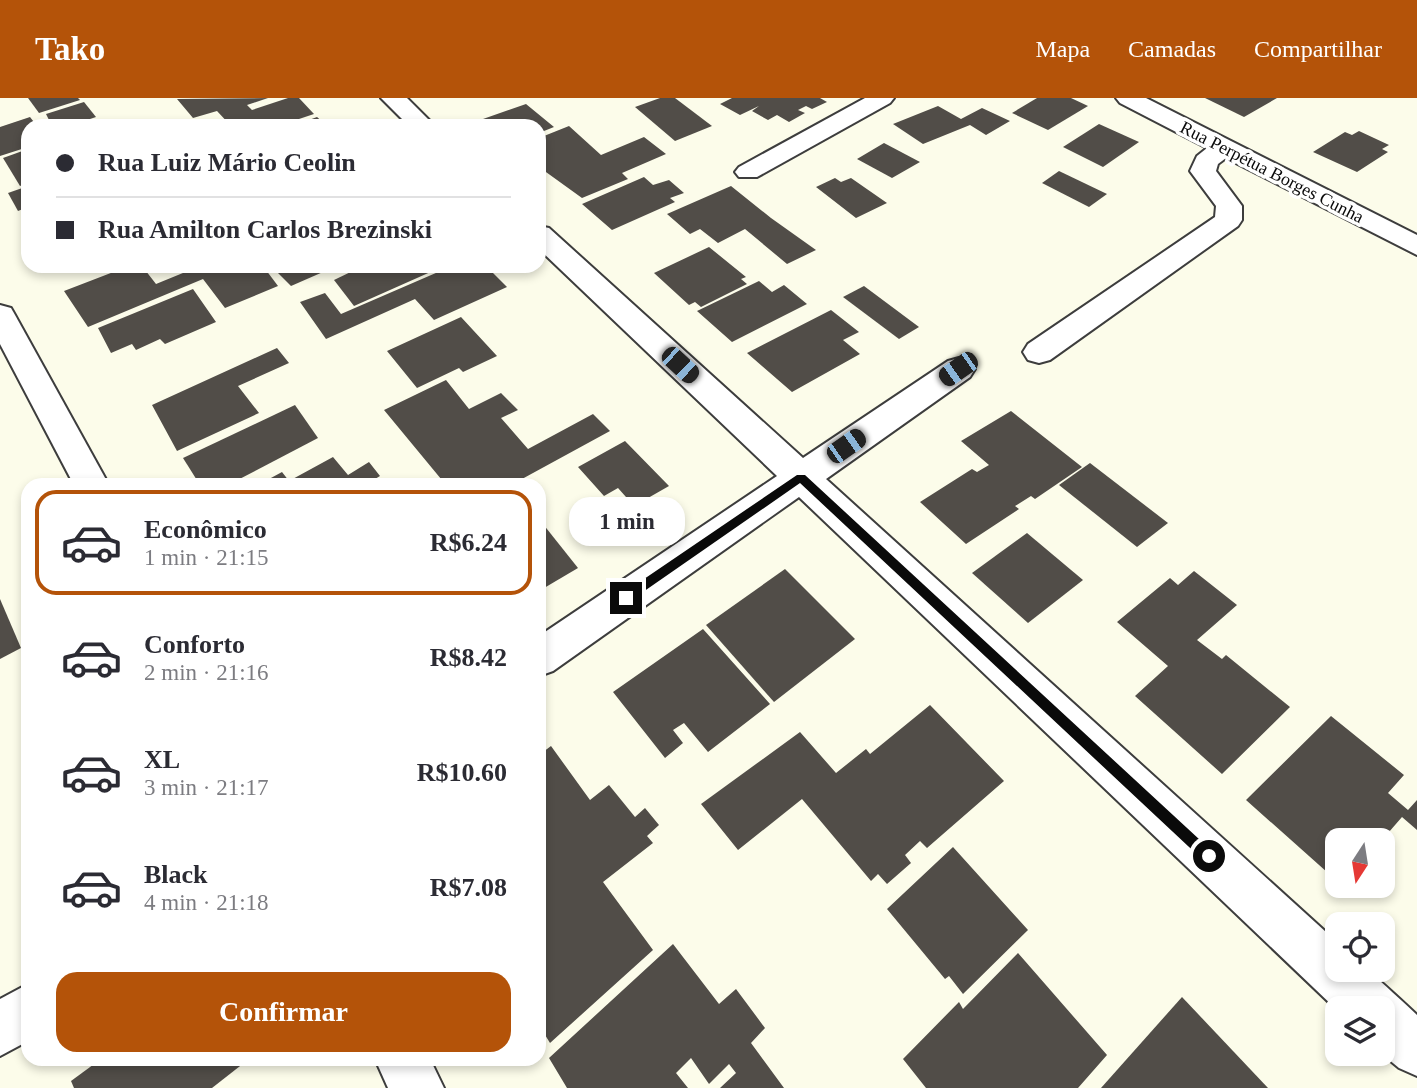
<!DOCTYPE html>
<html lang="pt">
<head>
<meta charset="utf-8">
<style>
	:root { --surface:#fff; --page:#f2f2f3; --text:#2b2b33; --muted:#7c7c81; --line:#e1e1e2; --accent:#b45309 }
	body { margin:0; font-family:Georgia,serif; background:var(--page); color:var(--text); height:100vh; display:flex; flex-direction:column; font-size:26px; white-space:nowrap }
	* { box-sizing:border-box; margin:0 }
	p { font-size:23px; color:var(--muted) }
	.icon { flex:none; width:38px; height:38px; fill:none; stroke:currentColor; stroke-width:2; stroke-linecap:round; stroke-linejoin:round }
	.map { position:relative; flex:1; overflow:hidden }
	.sheet { position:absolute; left:21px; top:380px; width:525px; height:588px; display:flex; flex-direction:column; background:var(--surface); border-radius:21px; box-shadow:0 4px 10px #0003 }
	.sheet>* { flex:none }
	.top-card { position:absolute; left:21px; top:21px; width:525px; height:154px; border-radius:21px; box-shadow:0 4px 10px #0003; display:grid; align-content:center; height:154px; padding:0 35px; background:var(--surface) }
	.needle { width:46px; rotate:192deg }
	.fabs { position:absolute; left:1325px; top:730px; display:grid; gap:14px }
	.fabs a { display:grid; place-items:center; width:70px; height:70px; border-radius:14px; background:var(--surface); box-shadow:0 4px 10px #0003; font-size:35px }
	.end { position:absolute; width:32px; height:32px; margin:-16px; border:9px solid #0a0a0a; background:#fff; box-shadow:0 0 0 4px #fff }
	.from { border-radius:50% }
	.bubble { position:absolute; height:49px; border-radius:21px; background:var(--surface); box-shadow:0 4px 10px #0003; font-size:23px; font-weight:800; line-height:49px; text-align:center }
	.car { position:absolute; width:21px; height:42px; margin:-21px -10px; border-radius:9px; box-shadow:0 0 5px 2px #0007; background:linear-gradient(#222 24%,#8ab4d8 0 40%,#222 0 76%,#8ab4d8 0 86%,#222 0) }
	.top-card b { display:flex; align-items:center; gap:24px; height:66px; font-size:26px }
	.top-card b+b { border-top:2px solid var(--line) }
	.top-card i { width:18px; height:18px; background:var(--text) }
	ul { padding:12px 0 0; list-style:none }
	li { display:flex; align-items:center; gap:21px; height:105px; margin:0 14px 10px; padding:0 21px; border:4px solid transparent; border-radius:21px }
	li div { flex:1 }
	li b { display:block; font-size:26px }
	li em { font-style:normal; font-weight:800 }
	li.on { border-color:var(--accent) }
	li>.icon { width:63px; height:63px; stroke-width:1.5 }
	.action { display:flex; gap:14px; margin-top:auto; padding:14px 35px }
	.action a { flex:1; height:80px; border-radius:21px; background:var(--accent); color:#fff; font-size:28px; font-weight:800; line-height:80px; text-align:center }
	header { display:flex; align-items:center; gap:42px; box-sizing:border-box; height:98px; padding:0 35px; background:var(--accent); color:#fff }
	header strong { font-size:33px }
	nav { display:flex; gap:38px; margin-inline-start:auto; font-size:24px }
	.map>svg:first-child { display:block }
	.building { fill:#514d48 }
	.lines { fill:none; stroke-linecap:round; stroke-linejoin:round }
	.minor-casing { stroke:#3d3d3d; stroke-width:4 }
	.minor { fill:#fff; fill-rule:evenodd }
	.route { fill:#0a0a0a }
	.labels { text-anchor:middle; stroke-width:7; stroke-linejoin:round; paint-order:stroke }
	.far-street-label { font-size:18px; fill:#0a0a0a; stroke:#fff }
</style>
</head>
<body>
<header>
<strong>Tako</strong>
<nav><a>Mapa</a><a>Camadas</a><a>Compartilhar</a></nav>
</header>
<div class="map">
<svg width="1417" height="990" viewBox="0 0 1417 990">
	<rect width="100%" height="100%" fill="#fcfcea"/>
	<g class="building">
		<path d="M28,0H78L80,2L39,15Z"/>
		<path d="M268,0L247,7L252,12L288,0H299L314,16L278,28H231L217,13L193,20L177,1Z"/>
		<path d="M660,0H675L712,28L675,43L635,9Z"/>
		<path d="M732,0H820L827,4L812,11L806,8L798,12L805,15L789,24L777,17L768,22L752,13L759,8L740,17L720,6Z"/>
		<path d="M1037,0H1071L1088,8L1048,32L1012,15Z"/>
		<path d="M1205,0H1277L1244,19Z"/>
		<path d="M84,4L96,19L69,28H52L46,16Z"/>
		<path d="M526,6L554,29L539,35V28H491L483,21Z"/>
		<path d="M938,8L961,21L982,10L1010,23L986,37L970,27L923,46L893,26Z"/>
		<path d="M30,19L37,28H28V49L0,58V29Z"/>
		<path d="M317,19L327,28H293Z"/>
		<path d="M1099,26L1139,44L1103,69L1063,49Z"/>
		<path d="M569,28L601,57L644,39L666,56L622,75L628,81L582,100L539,69V40Z"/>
		<path d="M1359,33L1389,47L1382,51L1388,54L1357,74L1313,54L1345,34L1352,37Z"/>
		<path d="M884,45L920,64L892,80L857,61Z"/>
		<path d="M28,51V85L20,88L3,60Z"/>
		<path d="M1059,73L1107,96L1089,109L1042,85Z"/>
		<path d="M644,79L653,87L669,82L684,95L670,100L675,104L612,132L582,106Z"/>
		<path d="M835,80L841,84L851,80L887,105L856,120L816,89Z"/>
		<path d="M28,88V109L18,113L8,95Z"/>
		<path d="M731,88L771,120L816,152L787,166L745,131L718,145L700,131L690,136L667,116Z"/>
		<path d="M709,149L746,179L741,181L747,186L701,209L695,204L689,207L654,175Z"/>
		<path d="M129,168H142L156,186L200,168H263L278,188L225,210L203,181L88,229L64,193Z"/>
		<path d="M271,168H317L323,174L291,188Z"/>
		<path d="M363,168H444L354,208L334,182Z"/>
		<path d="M452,168H486L507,189L434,222L415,201L326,241L300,204L325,195L341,216Z"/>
		<path d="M759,183L772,194L784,187L807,206L732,244L697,213Z"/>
		<path d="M864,188L919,229L899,241L843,199Z"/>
		<path d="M193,191L216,224L165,246L160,241L136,252L132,246L111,255L98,230Z"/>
		<path d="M831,212L859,234L843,242L860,256L792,294L747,255Z"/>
		<path d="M461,219L497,258L463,274L459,270L417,290L387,253Z"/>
		<path d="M277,250L289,265L238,288L259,315L177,353L152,307Z"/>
		<path d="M446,282L469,311L501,295L518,312L501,320L528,351L593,316L610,333L511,387H446L384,312Z"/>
		<path d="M295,307L318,340L228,387H200L183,360Z"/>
		<path d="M1011,313L1082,369L1035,401L1031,398L1015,408L1019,411L966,446L920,404L972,371L977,374L989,367L961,343Z"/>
		<path d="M625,343L669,388L634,408L618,390L604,398L578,369Z"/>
		<path d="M333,359L348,377L369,364L380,378L365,387H258L282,374L289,383Z"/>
		<path d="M1090,365L1168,425L1137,449L1059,387Z"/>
		<path d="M539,421L578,470L539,493Z"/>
		<path d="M1027,435L1083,482L1028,525L972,475Z"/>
		<path d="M785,471L855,541L774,604L706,527Z"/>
		<path d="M1194,473L1237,507L1197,542L1222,561L1226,557L1290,609L1222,676L1135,598L1168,568L1117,524L1170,480L1178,487Z"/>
		<path d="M0,501L21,550L0,561Z"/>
		<path d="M703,531L770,606L708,654L684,625L673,632L683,645L665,660L613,594Z"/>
		<path d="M930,607L1004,683L927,750L920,743L905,757L911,765L887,786L878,776L871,783L802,701L738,752L701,706L800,634L836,675L866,651L870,656Z"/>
		<path d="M1331,618L1404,677L1388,695L1408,712L1417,702V732L1402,719L1382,742H1337V783L1246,702Z"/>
		<path d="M551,648L590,702L609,687L635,719L645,710L659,727L647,738L653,745L603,784L653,852L550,945L539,927V657Z"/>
		<path d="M953,749L1028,832L963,896L949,878L945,881L887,811Z"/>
		<path d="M673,846L719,906L736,891L765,930L751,945L784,990H720L736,975L729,966L709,986L691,960L676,975L688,990H567L549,960Z"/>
		<path d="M1018,855L1107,957L1078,990H926L903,961L959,904L963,911Z"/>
		<path d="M1182,899L1268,990H1101Z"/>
		<path d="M101,961H249L212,990H74L71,983Z"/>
	</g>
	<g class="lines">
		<g class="minor-casing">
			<g id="minor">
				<path d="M381,0H407L435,28H409Z"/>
				<path d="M865,0H894L890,5L757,79H739L735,74L739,69Z"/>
				<path d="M1116,0H1146L1417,137V157L1226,60L1218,66L1216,73L1242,108V122L1238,128L1050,262L1039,265L1028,262L1023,254L1028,246L1215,119L1216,108L1190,73L1197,58L1207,50L1120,5Z"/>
				<path d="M539,128L549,130L803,360L948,263L959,260L970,263L975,271L970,279L826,381L1337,844V872H1367C1385,887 1400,901 1417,917V978L1399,970L1382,956V910L1337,912L799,399L553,573L539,578V538L777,378L539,151Z"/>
				<path d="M0,207L11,210L15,217L109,387H74L0,246Z"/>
				<path d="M28,886V943L0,958V901Z"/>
				<path d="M375,961H430L444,990H388Z"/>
			</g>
		</g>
		<use href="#minor" class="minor"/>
	</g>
	<path class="route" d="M797,377H805L1213,754V763H1204L800,385L630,503H622V496Z"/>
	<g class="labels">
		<g class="far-street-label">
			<text transform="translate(1272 74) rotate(27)" y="6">Rua Perpétua Borges Cunha</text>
		</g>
	</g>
</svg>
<div class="fabs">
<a><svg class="needle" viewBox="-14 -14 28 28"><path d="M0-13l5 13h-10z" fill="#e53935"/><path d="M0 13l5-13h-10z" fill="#7c7c81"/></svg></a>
<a><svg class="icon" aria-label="locate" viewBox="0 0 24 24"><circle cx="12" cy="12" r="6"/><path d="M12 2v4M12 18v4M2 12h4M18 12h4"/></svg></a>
<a><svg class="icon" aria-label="layers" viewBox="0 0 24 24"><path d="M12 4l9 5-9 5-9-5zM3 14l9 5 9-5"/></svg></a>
</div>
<i class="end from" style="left:1209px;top:758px"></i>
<i class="end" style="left:626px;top:500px"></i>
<div class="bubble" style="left:569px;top:399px;width:116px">1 min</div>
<i class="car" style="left:680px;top:267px;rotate:133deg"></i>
<i class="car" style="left:958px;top:271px;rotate:235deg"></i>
<i class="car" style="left:846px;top:348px;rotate:55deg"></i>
<div class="top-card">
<b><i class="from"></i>Rua Luiz Mário Ceolin</b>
<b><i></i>Rua Amilton Carlos Brezinski</b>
</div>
<section class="sheet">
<ul>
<li class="on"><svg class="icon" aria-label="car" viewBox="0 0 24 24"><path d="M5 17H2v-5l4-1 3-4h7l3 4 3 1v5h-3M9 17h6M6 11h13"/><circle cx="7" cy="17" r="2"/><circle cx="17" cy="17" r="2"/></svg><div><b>Econômico</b><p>1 min · 21:15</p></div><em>R$6.24</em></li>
<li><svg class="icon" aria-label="car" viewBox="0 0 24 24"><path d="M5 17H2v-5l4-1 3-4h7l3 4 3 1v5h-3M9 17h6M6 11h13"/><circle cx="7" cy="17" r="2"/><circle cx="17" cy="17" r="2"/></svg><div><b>Conforto</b><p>2 min · 21:16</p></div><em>R$8.42</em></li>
<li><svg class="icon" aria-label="car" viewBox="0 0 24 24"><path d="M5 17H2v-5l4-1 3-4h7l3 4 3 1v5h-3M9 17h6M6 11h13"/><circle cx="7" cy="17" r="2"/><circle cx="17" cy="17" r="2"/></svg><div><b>XL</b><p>3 min · 21:17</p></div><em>R$10.60</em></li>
<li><svg class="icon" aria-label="car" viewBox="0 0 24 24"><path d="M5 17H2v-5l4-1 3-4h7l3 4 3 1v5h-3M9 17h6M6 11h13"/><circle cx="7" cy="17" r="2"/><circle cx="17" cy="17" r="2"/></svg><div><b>Black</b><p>4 min · 21:18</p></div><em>R$7.08</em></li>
</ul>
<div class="action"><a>Confirmar</a></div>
</section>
</div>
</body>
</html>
